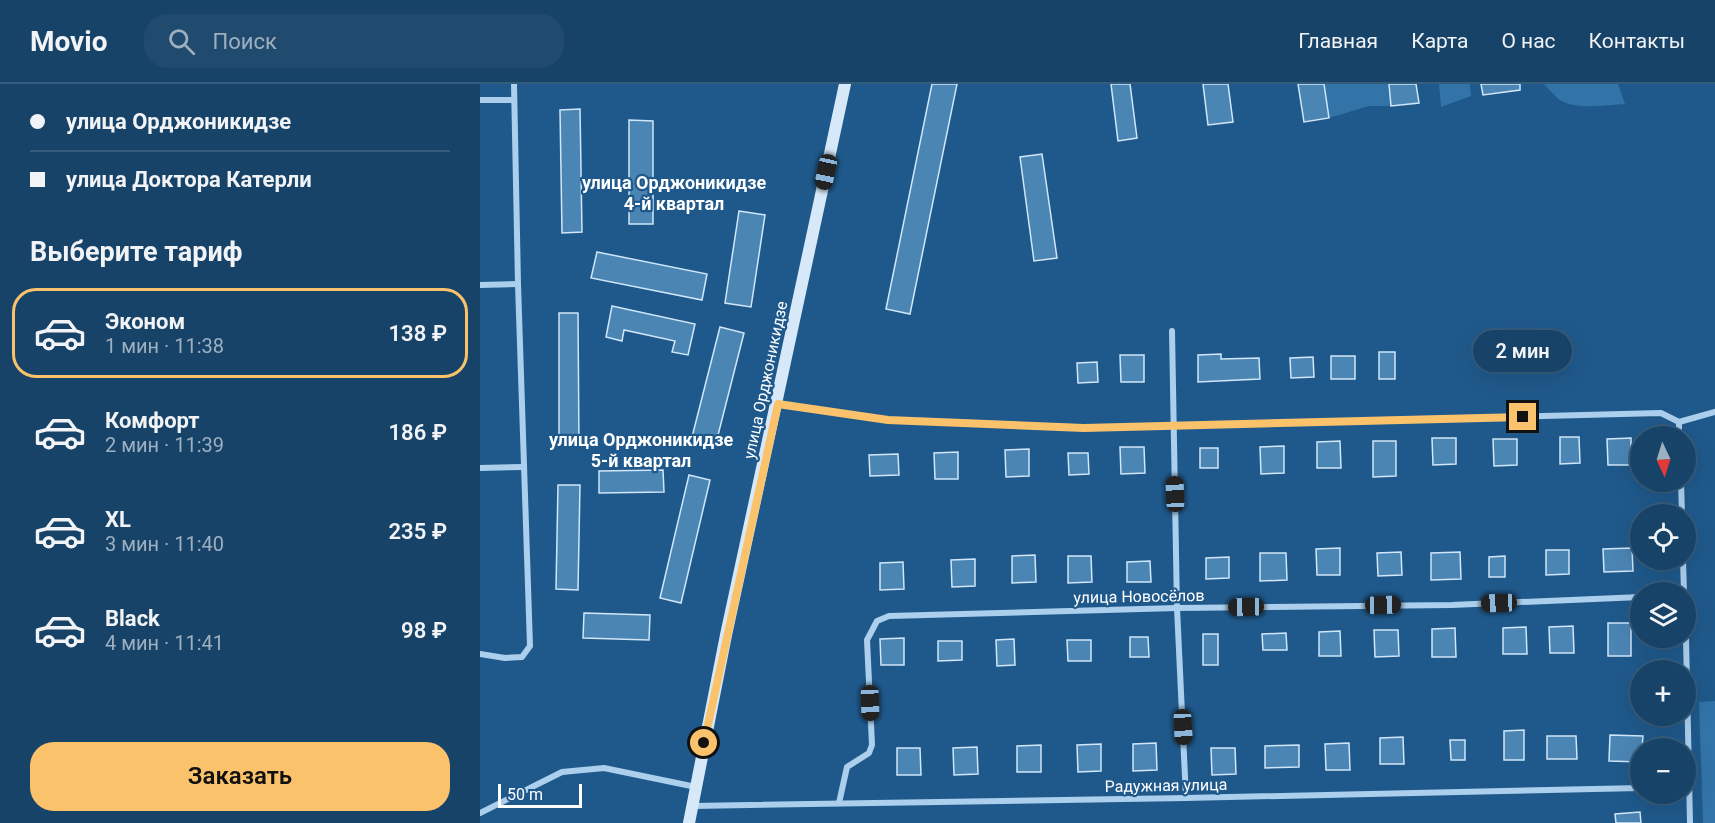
<!DOCTYPE html>
<html lang="ru">
<head>
<meta charset="utf-8">
<style>
	:root { --surface:#174368; --page:#204a6e; --text:#f1f3f6; --muted:#9eb0c0; --line:#365c7c; --accent:#fac36b }
	body { margin:0; font-family:Roboto,sans-serif; background:var(--page); color:var(--text); height:100vh; display:flex; flex-direction:column; font-size:22px; white-space:nowrap }
	* { box-sizing:border-box; margin:0 }
	p { font-size:20px; color:var(--muted) }
	.icon { flex:none; width:33px; height:33px; fill:none; stroke:currentColor; stroke-width:2; stroke-linecap:round; stroke-linejoin:round }
	.map { position:relative; flex:1; overflow:hidden }
	.panel { display:flex; flex-direction:column; background:var(--surface); width:480px }
	.panel>* { flex:none }
	.guide { display:grid; align-content:center; height:132px; padding:0 30px; background:var(--surface) }
	.needle { width:39px; rotate:176deg }
	.fabs { position:absolute; left:1150px; top:342px; display:grid; gap:12px }
	.fabs a { display:grid; place-items:center; width:66px; height:66px; border-radius:50%; background:var(--surface); box-shadow:0 6px 24px #0002,0 0 0 2px var(--line); font-size:30px }
	.scale { position:absolute; left:18px; bottom:15px; width:84px; box-sizing:border-box; padding-left:6px; border:3px solid #fff; border-top:0; font-size:16px; line-height:21px; white-space:nowrap; color:#fff; -webkit-text-stroke:4px #1f598b; paint-order:stroke }
	.end { position:absolute; width:27px; height:27px; margin:-14px; border:8px solid #fac36b; background:#111; box-shadow:0 0 0 3px #111 }
	.from { border-radius:50% }
	.bubble { position:absolute; height:42px; border-radius:21px; background:var(--surface); box-shadow:0 6px 24px #0002,0 0 0 2px var(--line); font-size:20px; font-weight:600; line-height:42px; text-align:center }
	.car { position:absolute; width:18px; height:36px; margin:-18px -9px; border-radius:8px; box-shadow:0 0 4px 2px #0007; background:linear-gradient(#222 24%,#8ab4d8 0 40%,#222 0 76%,#8ab4d8 0 86%,#222 0) }
	.guide b { display:flex; align-items:center; gap:21px; height:57px; font-size:22px }
	.guide b+b { border-top:2px solid var(--line) }
	.guide i { width:15px; height:15px; background:var(--text) }
	ul { padding:0; list-style:none }
	li { display:flex; align-items:center; gap:18px; height:90px; margin:0 12px 9px; padding:0 18px; border:3px solid transparent; border-radius:24px }
	li div { flex:1 }
	li b { display:block; font-size:22px }
	li em { font-style:normal; font-weight:600 }
	li.current { border-color:var(--accent) }
	li>.icon { width:54px; height:54px; stroke-width:1.5 }
	h2 { padding:0 30px; font-size:27px; line-height:72px }
	.button { display:flex; gap:12px; margin-top:auto; padding:12px 30px }
	.button a { flex:1; height:69px; border-radius:24px; background:var(--accent); color:#111; font-size:24px; font-weight:600; line-height:69px; text-align:center }
	header { display:flex; align-items:center; gap:36px; box-sizing:border-box; height:84px; padding:0 30px; background:var(--surface); border-bottom:2px solid var(--line) }
	header strong { font-size:28px }
	nav { display:flex; gap:33px; margin-inline-start:auto; font-size:21px }
	.search { width:420px; height:54px; background:var(--page); display:flex; align-items:center; gap:15px; box-sizing:border-box; padding:0 21px; border-radius:24px; color:var(--muted); font-size:22px }
	main { display:flex; flex:1; min-height:0 }
	.map>svg:first-child { display:block }
	.green { fill:#3273a8 }
	.building { fill:#4b85b4; stroke:#d0e6f9; stroke-width:1.5 }
	.lines { fill:none; stroke-linecap:round; stroke-linejoin:round }
	.street { stroke:#abcfec; stroke-width:6 }
	.secondary { stroke:#d7e9f9; stroke-width:12 }
	.route { stroke:#fac36b; stroke-width:8 }
	.labels { text-anchor:middle; stroke-width:4.5; stroke-linejoin:round; paint-order:stroke }
	.street-label { font-size:16px; fill:#fff; stroke:#1f598b }
	.neighbourhood-label { font-size:18px; font-weight:bold; fill:#fff; stroke:#1f598b }
</style>
</head>
<body>
<header>
<strong>Movio</strong>
<div class="search"><svg class="icon" aria-label="search" viewBox="0 0 24 24"><circle cx="10" cy="10" r="6"/><path d="M15 15l6 6"/></svg>Поиск</div>
<nav><a>Главная</a><a>Карта</a><a>О нас</a><a>Контакты</a></nav>
</header>
<main>
<section class="panel">
<div class="guide">
<b><i class="from"></i>улица Орджоникидзе</b>
<b><i></i>улица Доктора Катерли</b>
</div>
<h2>Выберите тариф</h2>
<ul>
<li class="current"><svg class="icon" aria-label="car" viewBox="0 0 24 24"><path d="M5 17H2v-5l4-1 3-4h7l3 4 3 1v5h-3M9 17h6M6 11h13"/><circle cx="7" cy="17" r="2"/><circle cx="17" cy="17" r="2"/></svg><div><b>Эконом</b><p>1 мин · 11:38</p></div><em>138 ₽</em></li>
<li><svg class="icon" aria-label="car" viewBox="0 0 24 24"><path d="M5 17H2v-5l4-1 3-4h7l3 4 3 1v5h-3M9 17h6M6 11h13"/><circle cx="7" cy="17" r="2"/><circle cx="17" cy="17" r="2"/></svg><div><b>Комфорт</b><p>2 мин · 11:39</p></div><em>186 ₽</em></li>
<li><svg class="icon" aria-label="car" viewBox="0 0 24 24"><path d="M5 17H2v-5l4-1 3-4h7l3 4 3 1v5h-3M9 17h6M6 11h13"/><circle cx="7" cy="17" r="2"/><circle cx="17" cy="17" r="2"/></svg><div><b>XL</b><p>3 мин · 11:40</p></div><em>235 ₽</em></li>
<li><svg class="icon" aria-label="car" viewBox="0 0 24 24"><path d="M5 17H2v-5l4-1 3-4h7l3 4 3 1v5h-3M9 17h6M6 11h13"/><circle cx="7" cy="17" r="2"/><circle cx="17" cy="17" r="2"/></svg><div><b>Black</b><p>4 мин · 11:41</p></div><em>98 ₽</em></li>
</ul>
<div class="button"><a>Заказать</a></div>
</section>
<div class="map">
<svg width="1235" height="739" viewBox="0 0 1235 739">
	<rect width="100%" height="100%" fill="#1f598b"/>
	<g class="green">
		<path d="M844,0H909L911,22H889L849,34Z"/>
		<path d="M959,0H990L991,12L961,23Z"/>
		<path d="M1064,0H1138L1145,20C1128,21 1101,25 1086,19C1077,16 1071,7 1064,0Z"/>
		<path d="M1235,617V739H1223L1219,618Z"/>
	</g>
	<g class="building">
		<path d="M452,0H477L430,230L406,225Z"/>
		<path d="M631,0H650L657,54L638,57Z"/>
		<path d="M723,0H748L753,38L728,41Z"/>
		<path d="M818,0H844L849,34L824,38Z"/>
		<path d="M909,0H936L939,19L911,22Z"/>
		<path d="M1001,0H1040V6L1003,11Z"/>
		<path d="M100,25L102,148L82,149L80,26Z"/>
		<path d="M149,36L173,37V140H149Z"/>
		<path d="M562,70L577,174L554,177L540,73Z"/>
		<path d="M259,127L285,131L271,223L245,219Z"/>
		<path d="M117,168L227,190L222,216L111,194Z"/>
		<path d="M132,222L215,240L208,271L192,268L195,257L144,246L142,257L126,253Z"/>
		<path d="M79,229H98L99,362H79Z"/>
		<path d="M240,243L264,249L236,359L212,353Z"/>
		<rect x="899" y="268" width="16" height="27"/>
		<path d="M741,270V275L779,274L780,295L718,298V271Z"/>
		<path d="M640,271H664V298H641Z"/>
		<rect x="851" y="272" width="24" height="23"/>
		<path d="M833,273L834,293L811,294L810,274Z"/>
		<path d="M617,278L618,298L598,299L597,279Z"/>
		<path d="M1080,353H1099L1100,379L1080,380Z"/>
		<path d="M952,354H976V380L953,381Z"/>
		<path d="M1151,354V381H1128L1127,355Z"/>
		<path d="M1013,355H1037V381L1014,382Z"/>
		<path d="M860,357L861,384H837V358Z"/>
		<path d="M893,357H916V392L893,393Z"/>
		<path d="M804,362V389L781,390L780,363Z"/>
		<path d="M640,363H664L665,389L641,390Z"/>
		<rect x="720" y="364" width="18" height="20"/>
		<path d="M549,365V392L526,393L525,366Z"/>
		<path d="M478,368V395H455L454,369Z"/>
		<path d="M588,369H608L609,390L589,391Z"/>
		<path d="M418,370L419,391L390,392L389,371Z"/>
		<path d="M183,386L184,408L119,409V387Z"/>
		<path d="M209,391L230,396L201,519L180,514Z"/>
		<path d="M78,401H100L98,506L76,505Z"/>
		<path d="M860,464V491H837L836,465Z"/>
		<path d="M1152,464L1153,487L1124,488L1123,465Z"/>
		<path d="M1066,466H1089V490L1066,491Z"/>
		<path d="M921,468L922,491L898,492L897,469Z"/>
		<path d="M980,468L981,495L951,496V469Z"/>
		<path d="M780,469H806L807,496L780,497Z"/>
		<path d="M555,471L556,498L532,499V472Z"/>
		<path d="M588,472H611L612,498L588,499Z"/>
		<path d="M1025,472V493H1009V473Z"/>
		<path d="M749,473V494L726,495V474Z"/>
		<path d="M495,475V502L472,503L471,476Z"/>
		<path d="M670,477L671,498H647V478Z"/>
		<path d="M423,478L424,505L400,506V479Z"/>
		<path d="M104,529L170,531L169,556L103,554Z"/>
		<rect x="1128" y="539" width="23" height="33"/>
		<path d="M1093,542L1094,569H1070L1069,543Z"/>
		<path d="M1046,543L1047,570H1023V544Z"/>
		<path d="M975,544L976,573H952V545Z"/>
		<path d="M894,546H918L919,572L895,573Z"/>
		<path d="M860,547L861,572H839V548Z"/>
		<path d="M806,549L807,566H783L782,550Z"/>
		<rect x="723" y="550" width="15" height="31"/>
		<path d="M650,553H668L669,573H650Z"/>
		<path d="M424,554V581H401L400,555Z"/>
		<path d="M534,555L535,581L517,582L516,556Z"/>
		<path d="M587,556H611V577H588Z"/>
		<path d="M458,557H482V576L458,577Z"/>
		<path d="M1044,646V676H1024V647Z"/>
		<path d="M1130,651L1163,652L1161,678L1129,677Z"/>
		<path d="M1067,652H1096L1097,675H1067Z"/>
		<path d="M923,653L924,680H900V654Z"/>
		<path d="M970,656H985V676H971Z"/>
		<path d="M676,659L677,686L653,687V660Z"/>
		<path d="M869,659L870,686H846L845,660Z"/>
		<path d="M621,660V687L598,688L597,661Z"/>
		<path d="M561,661V688H537V662Z"/>
		<path d="M819,661V683L785,684V662Z"/>
		<path d="M497,663L498,690L474,691L473,664Z"/>
		<path d="M417,664H440L441,691H417Z"/>
		<path d="M731,664H755L756,690L732,691Z"/>
		<path d="M1160,728L1161,739H1136L1135,730Z"/>
	</g>
	<g class="lines">
		<g class="street">
			<path d="M0,16H34"/>
			<path d="M0,201L38,200"/>
			<path d="M692,247L697,524L706,714"/>
			<path d="M298,320L408,336L604,344L1181,329L1199,338"/>
			<path d="M1199,338L1235,328"/>
			<path d="M1199,338V352"/>
			<path d="M0,384L44,383"/>
			<path d="M1201,398L1202,430"/>
			<path d="M1203,476L1204,508"/>
			<path d="M1206,554L1210,739"/>
			<path d="M0,570L25,574L42,573L50,562L38,200L34,0"/>
			<path d="M359,719L367,683L389,669L392,661L387,556L397,537L409,532L697,524L972,521L1161,513"/>
			<path d="M212,722L706,714L1161,704"/>
			<path d="M0,729L82,688L124,684L216,703"/>
		</g>
		<path class="secondary" d="M209,739L246,551L365,0"/>
	</g>
	<g class="lines">
		<path class="route" d="M224,659L298,320L408,336L604,344L1043,333"/>
	</g>
	<g class="labels">
		<g class="street-label">
			<text transform="translate(285 296) rotate(-78)" y="6">улица Орджоникидзе</text>
			<text transform="translate(659 512) rotate(-1)" y="6">улица Новосёлов</text>
			<text transform="translate(686 701) rotate(-1)" y="6">Радужная улица</text>
		</g>
		<g class="neighbourhood-label">
			<text x="194" y="105">улица Орджоникидзе<tspan x="194" dy="21">4-й квартал</tspan></text>
			<text x="161" y="362">улица Орджоникидзе<tspan x="161" dy="21">5-й квартал</tspan></text>
		</g>
	</g>
</svg>
<div class="fabs">
<a><svg class="needle" viewBox="-14 -14 28 28"><path d="M0-13l5 13h-10z" fill="#e53935"/><path d="M0 13l5-13h-10z" fill="#9eb0c0"/></svg></a>
<a><svg class="icon" aria-label="locate" viewBox="0 0 24 24"><circle cx="12" cy="12" r="6"/><path d="M12 2v4M12 18v4M2 12h4M18 12h4"/></svg></a>
<a><svg class="icon" aria-label="layers" viewBox="0 0 24 24"><path d="M12 4l9 5-9 5-9-5zM3 14l9 5 9-5"/></svg></a>
<a>+</a>
<a>−</a>
</div>
<div class="scale">50 m</div>
<i class="end from" style="left:224px;top:659px"></i>
<i class="end" style="left:1043px;top:333px"></i>
<div class="bubble" style="left:993px;top:246px;width:99px">2 мин</div>
<i class="car" style="left:346px;top:88px;rotate:192deg"></i>
<i class="car" style="left:695px;top:410px;rotate:358deg"></i>
<i class="car" style="left:1019px;top:519px;rotate:268deg"></i>
<i class="car" style="left:903px;top:521px;rotate:89deg"></i>
<i class="car" style="left:766px;top:523px;rotate:269deg"></i>
<i class="car" style="left:390px;top:619px;rotate:178deg"></i>
<i class="car" style="left:703px;top:643px;rotate:177deg"></i>
</div>
</main>
</body>
</html>
